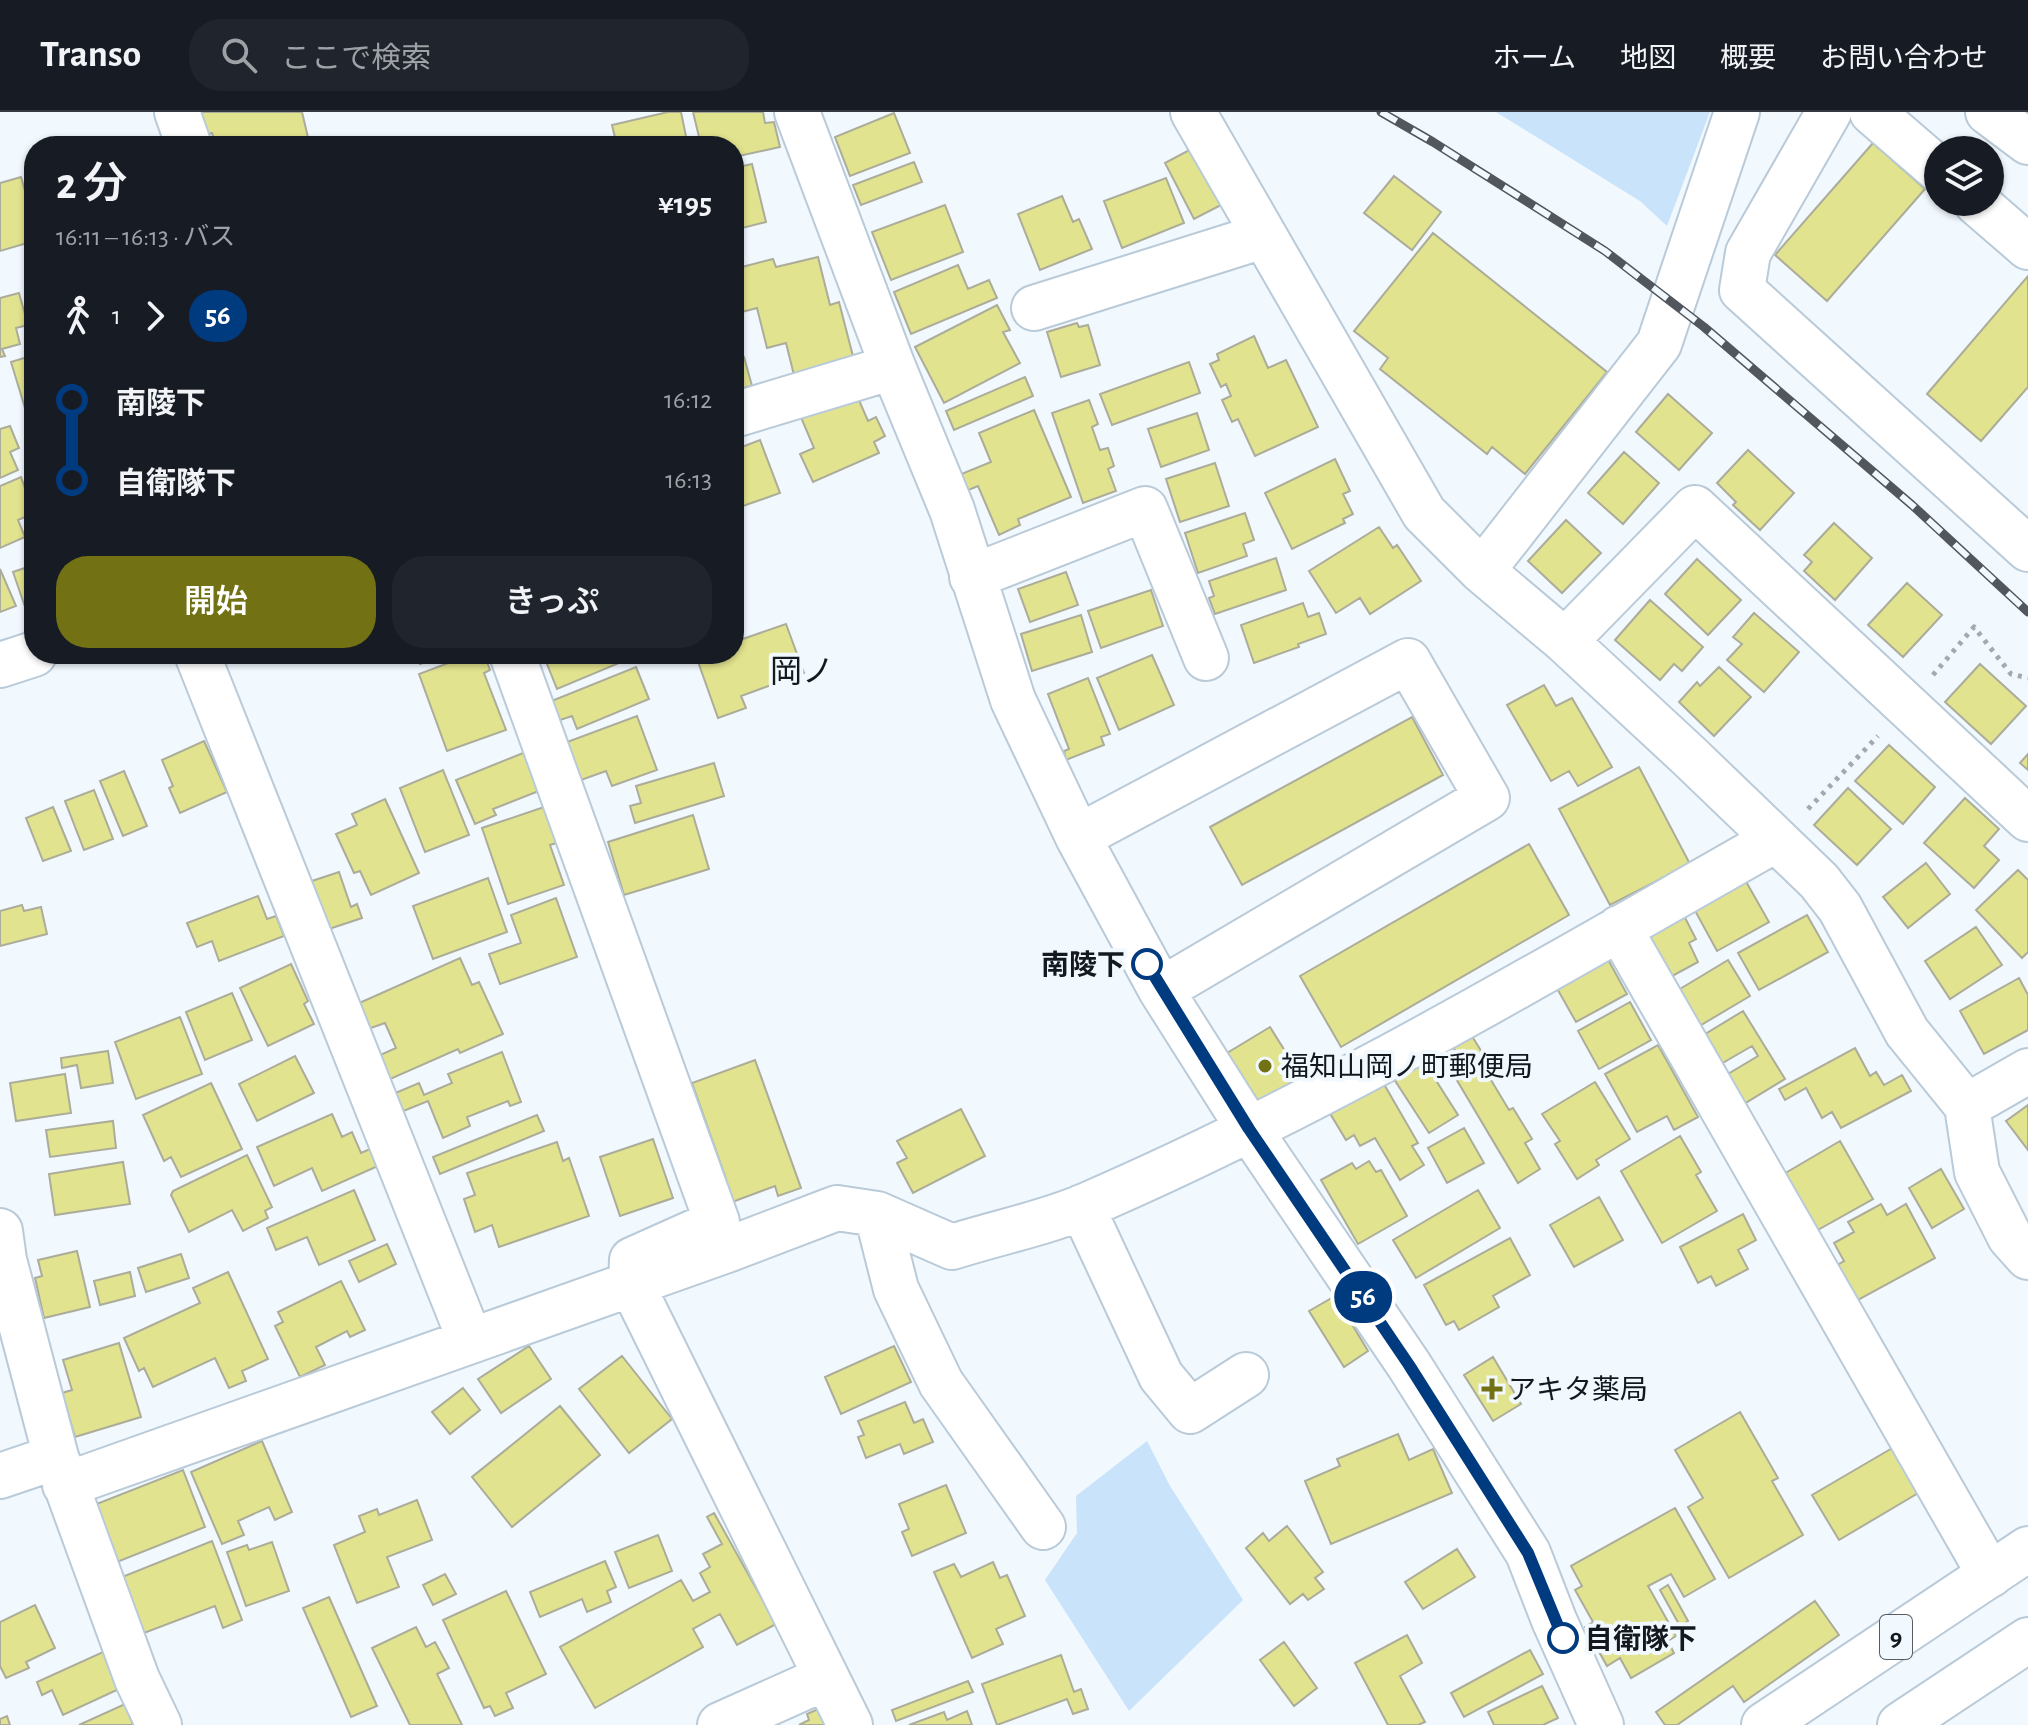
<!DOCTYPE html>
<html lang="ja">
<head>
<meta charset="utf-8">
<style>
  body { margin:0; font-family:"Alegreya Sans","Noto Sans JP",sans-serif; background:#20242c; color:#f1f3f6; height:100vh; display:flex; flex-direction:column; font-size:30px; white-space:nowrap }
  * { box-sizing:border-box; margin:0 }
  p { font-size:26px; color:#9ea1a6 }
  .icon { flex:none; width:44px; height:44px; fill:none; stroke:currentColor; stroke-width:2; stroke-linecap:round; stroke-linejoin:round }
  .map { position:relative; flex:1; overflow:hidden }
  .drawer { position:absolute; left:24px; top:24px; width:720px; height:528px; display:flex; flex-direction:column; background:#171b24; border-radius:32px; box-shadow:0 2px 6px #0004 }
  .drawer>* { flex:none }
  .badge { padding:0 16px; border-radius:26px; font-size:28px; line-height:52px }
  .tools { position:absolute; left:1924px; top:24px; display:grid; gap:16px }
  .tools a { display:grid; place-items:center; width:80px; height:80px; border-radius:50%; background:#171b24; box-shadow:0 2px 6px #0004; font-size:40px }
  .map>.badge { position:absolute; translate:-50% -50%; box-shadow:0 0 0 4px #fff }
  .legs { display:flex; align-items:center; gap:12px; height:88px; padding:0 32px; font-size:26px }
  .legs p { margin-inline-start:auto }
  .headline { display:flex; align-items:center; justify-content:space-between; height:136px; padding:0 32px }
  h1 { font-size:44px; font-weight:600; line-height:60px }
  .button { display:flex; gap:16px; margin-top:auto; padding:16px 32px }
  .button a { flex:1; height:92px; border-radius:32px; background:#727114; color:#fff; font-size:32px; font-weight:600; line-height:92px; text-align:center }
  .button a+a { background:#20242c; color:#f1f3f6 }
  ul { padding:0 32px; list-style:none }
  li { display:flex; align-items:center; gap:28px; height:80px; font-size:30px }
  li i { display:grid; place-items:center; width:12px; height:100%; margin:0 10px; background:currentColor }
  li i::after { content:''; width:20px; height:20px; margin:-10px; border:6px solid; border-radius:50%; background:#171b24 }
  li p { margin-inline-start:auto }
  li:first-child i { background:linear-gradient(#0000 50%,currentColor 0) }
  li:last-child i { background:linear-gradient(currentColor 50%,#0000 0) }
  header { display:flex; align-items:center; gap:48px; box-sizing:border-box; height:112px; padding:0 40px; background:#171b24; border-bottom:2px solid #363941 }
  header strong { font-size:38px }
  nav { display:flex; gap:44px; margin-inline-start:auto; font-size:28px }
  .search { width:560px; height:72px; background:#20242c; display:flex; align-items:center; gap:20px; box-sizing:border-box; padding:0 28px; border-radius:32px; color:#9ea1a6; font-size:30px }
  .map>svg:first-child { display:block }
  .green { fill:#c8e3fa }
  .building { fill:#e2e38e; stroke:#abac99; stroke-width:2 }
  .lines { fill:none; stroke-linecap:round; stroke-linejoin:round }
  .minor-casing { stroke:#b9cad8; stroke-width:48 }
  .highway-casing { stroke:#b9cad8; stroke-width:48 }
  .path { stroke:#a3a9af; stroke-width:5; stroke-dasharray:4 6; stroke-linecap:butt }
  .minor { stroke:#fff; stroke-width:44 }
  .highway { stroke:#fff; stroke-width:44 }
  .rail-casing { stroke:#51575d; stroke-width:9 }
  .rail { stroke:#f1f8fe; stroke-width:6; stroke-dasharray:18; stroke-linecap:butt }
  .line-1-casing { stroke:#fff; stroke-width:18 }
  .line-1 { stroke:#003b80; stroke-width:12 }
  .stop-1-dot { fill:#fff; stroke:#003b80; stroke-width:4 }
  .poi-dot { fill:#727114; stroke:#f1f8fe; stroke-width:3 }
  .labels { text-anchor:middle; stroke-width:8; stroke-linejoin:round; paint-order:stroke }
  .shield { fill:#f1f8fe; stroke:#565c61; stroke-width:2 }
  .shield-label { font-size:26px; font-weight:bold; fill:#13191e }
  .stop-label { font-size:28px; font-weight:bold; fill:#13191e; stroke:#f1f8fe; text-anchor:end }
  .poi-label { font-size:28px; fill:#13191e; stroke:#f1f8fe; text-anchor:start }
  .quarter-label { font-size:32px; fill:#13191e; stroke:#f1f8fe }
</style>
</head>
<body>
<header>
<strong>Transo</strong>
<div class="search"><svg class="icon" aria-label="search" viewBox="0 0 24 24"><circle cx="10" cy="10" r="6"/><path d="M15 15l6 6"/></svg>ここで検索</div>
<nav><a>ホーム</a><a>地図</a><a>概要</a><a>お問い合わせ</a></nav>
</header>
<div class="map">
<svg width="2028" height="1613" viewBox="0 0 2028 1613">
  <rect width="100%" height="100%" fill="#f1f8fe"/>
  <path class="green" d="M1496,0H1710L1667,114L1640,89Z
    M1147,1329L1170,1374L1243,1488L1129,1599L1045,1468L1077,1421L1076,1384Z"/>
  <path class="building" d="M194,0H302L310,34H216L212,21L200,24Z
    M668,0H681L688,34H617L612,13Z
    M693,0H763L765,11L774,10L780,35L734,45V34H709L707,27L700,29Z
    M894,1L910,41L850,64L835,25Z
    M120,26L123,34H95Z
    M1873,31L1925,77L1827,189L1775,143Z
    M1193,36L1223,92L1194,107L1165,51Z
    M914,50L922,70L861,93L853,73Z
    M752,52L766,110L734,118V56Z
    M1394,64L1441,100L1412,138L1364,101Z
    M21,65L34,109V129L0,139V71Z
    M1166,66L1184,111L1122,136L1104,89Z
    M1062,84L1073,110L1079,107L1092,137L1040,158L1018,102Z
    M945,93L963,140L891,168L872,120Z
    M1433,121L1607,260L1525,362L1492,335L1487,342L1380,257L1388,246L1354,219Z
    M818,145L830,193L839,190L855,252L795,267L786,231L767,236L757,196L738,201L734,183V157L773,147L776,155Z
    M958,153L968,177L989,168L997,186L911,222L894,180Z
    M2028,164V275L1981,329L1927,282Z
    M19,181L28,213L16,216L20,232L2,237L5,244L0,245V186Z
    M997,193L1010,218L1003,220L1020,251L944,291L915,235Z
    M1077,211L1079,215L1088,213L1100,253L1061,265L1047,220Z
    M1254,224L1268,256L1286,248L1318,315L1255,344L1238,307L1232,310L1222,288L1231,284L1226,272L1221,275L1210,252L1219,248L1217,242Z
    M34,243V293L25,296L11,250Z
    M744,245L752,274L746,275L749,286L734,290V248Z
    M1189,250L1200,281L1112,313L1100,282Z
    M1025,265L1033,284L954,318L946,299Z
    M855,279L868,309L876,305L885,324L874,330L879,341L813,370L800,342L814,336L800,303Z
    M1668,282L1712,321L1679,358L1636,320Z
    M1089,288L1098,312L1092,315L1100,338L1108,336L1114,354L1108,357L1116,379L1083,391L1052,301Z
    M1034,298L1071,385L1018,407L1020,413L999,423L978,374L966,379L959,363L991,350L979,321Z
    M1197,301L1209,338L1161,355L1148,317Z
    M10,314L19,336L10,340L18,358L0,366V317Z
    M760,328L780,381L743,394L734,369V338Z
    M1748,338L1794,381L1760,418L1733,393L1736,390L1717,371Z
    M1624,340L1659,371L1623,412L1588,381Z
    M1335,347L1350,379L1343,382L1353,402L1343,407L1345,411L1292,437L1265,381Z
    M1215,351L1229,394L1180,410L1166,367Z
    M21,365L34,401L18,408L25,425L0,436V374Z
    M1245,401L1254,428L1243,432L1247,444L1198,461L1185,421Z
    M1566,408L1601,441L1562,481L1528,449Z
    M1834,411L1872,446L1835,488L1804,459L1812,450L1804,443Z
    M1379,415L1393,436L1397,433L1421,469L1370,502L1360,486L1336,501L1309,459Z
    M1276,446L1286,478L1215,502L1209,486L1214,484L1209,469Z
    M1697,447L1741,488L1708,523L1665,482Z
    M34,453V521L13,460Z
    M0,457L16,494L0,500Z
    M1066,460L1078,493L1030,510L1018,477Z
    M1907,471L1942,503L1903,545L1868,513Z
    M1151,478L1163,514L1101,536L1088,499Z
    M1650,488L1703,535L1682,559L1674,552L1660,568L1615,528Z
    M1303,491L1308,505L1319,501L1326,522L1298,532L1299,535L1254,551L1241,513Z
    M1754,501L1799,540L1764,580L1727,548L1742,532L1733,525Z
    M1081,503L1092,540L1032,559L1021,522Z
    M786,512L804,561L741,584L746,596L718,606L696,544L734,542V530Z
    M417,542H449L420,552Z
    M472,542H484L490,558L484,561L506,618L447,639L419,562Z
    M543,542H630L631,546L557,577Z
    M1152,543L1174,593L1119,618L1097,566Z
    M1980,552L2026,594L1991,632L1945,590Z
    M636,555L649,587L577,617L572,604L557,609L549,590Z
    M1719,555L1751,585L1714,624L1679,590L1697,570L1700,574Z
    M1088,566L1110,622L1101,625L1104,633L1066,648L1064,639L1069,637L1048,582Z
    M1544,573L1556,594L1572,586L1612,655L1578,674L1569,659L1551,669L1507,593Z
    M637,604L657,658L612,674L606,659L581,668L567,630Z
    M1412,605L1443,663L1242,773L1210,715Z
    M204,629L227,680L180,701L169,676L173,674L162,648Z
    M1889,633L1935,675L1903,712L1855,669Z
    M528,639L544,677L493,697L496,703L475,712L456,668Z
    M2028,642V658L2020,651Z
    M714,651L724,684L635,711L630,694L641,691L636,674Z
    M1639,655L1690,752L1610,793L1559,697Z
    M443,658L469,723L425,740L400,676Z
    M124,659L147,714L123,724L100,669Z
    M1848,676L1891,717L1857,753L1814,713Z
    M94,678L113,727L84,738L65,689Z
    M1965,686L1999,717L1984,734L1999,748L1974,776L1924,731Z
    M385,687L419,761L371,783L360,759L354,761L336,722L357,713L352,702Z
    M547,694L560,730L550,733L564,773L508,792L482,716Z
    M53,695L71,739L43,749L26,706Z
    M693,703L709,757L624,783L608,730Z
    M1529,732L1569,803L1341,935L1300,864Z
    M1926,751L1950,782L1908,816L1883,785Z
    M2018,758L2028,768V840L2022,846L1976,798Z
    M339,760L351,795L357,792L362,806L326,818L309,770Z
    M488,766L507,820L433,847L413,794Z
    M1744,766L1769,810L1717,839L1693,795Z
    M258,784L267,807L276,804L284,824L219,849L212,829L197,835L187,811Z
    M556,786L577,845L500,872L489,842L521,831L511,803Z
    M22,793L24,799L41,795L47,822L0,834V799Z
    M1681,798L1696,827L1689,831L1698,850L1654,874L1629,827Z
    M1807,803L1828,840L1759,878L1738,841Z
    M1976,815L2002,853L1950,887L1925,849Z
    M1606,844L1627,882L1576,910L1555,873Z
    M460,846L472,873L479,870L503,922L460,941L458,937L388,968L378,944L396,936L385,911L368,917L357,892Z
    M1728,848L1750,884L1686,922L1665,886Z
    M291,852L308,889L304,892L314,912L268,934L240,876Z
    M2019,866L2028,883V918L1984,942L1960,899Z
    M232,881L252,928L205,948L186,900Z
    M1630,890L1651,928L1599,957L1578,919Z
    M1743,899L1785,967L1734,998L1723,965L1758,944L1752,934L1714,956L1697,927Z
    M180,905L202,962L136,987L115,930Z
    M1270,915L1302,966L1258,992L1227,941Z
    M1470,921L1485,945L1479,948L1509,998L1513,996L1532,1027L1525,1031L1540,1057L1518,1071L1452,960L1464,952L1451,932Z
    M1658,933L1698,1005L1674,1018L1667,1004L1637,1020L1605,962Z
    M1855,936L1870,964L1876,960L1884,973L1902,963L1911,979L1841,1016L1832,1000L1822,1006L1806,976L1785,988L1779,977Z
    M108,939L113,971L81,976L77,953L62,956L61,946Z
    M502,940L521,990L510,994L508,989L467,1005L470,1014L443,1026L428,989L401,1000L393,982L419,971L424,983L452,971L448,962Z
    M295,944L314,981L257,1009L239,972Z
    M1421,945L1458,1003L1429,1021L1392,964Z
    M755,948L801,1076L778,1084L775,1074L727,1092L719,1069L726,1067L692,971Z
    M65,962L71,1001L16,1009L10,971Z
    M1381,967L1418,1031L1412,1034L1424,1053L1400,1068L1375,1026L1360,1034L1354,1023L1346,1028L1328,998Z
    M1595,970L1630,1027L1596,1048L1599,1053L1577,1067L1555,1032L1560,1029L1542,1002Z
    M211,971L242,1037L181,1065L171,1045L164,1049L143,1003Z
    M2028,993V1038L2006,1009Z
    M961,997L985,1044L913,1081L897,1051L907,1046L897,1029Z
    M332,1002L342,1025L352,1020L361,1041L370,1037L378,1054L322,1079L312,1056L274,1074L257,1035Z
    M537,1003L544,1019L440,1062L433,1045Z
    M113,1009L116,1036L50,1045L46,1018Z
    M1464,1016L1484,1051L1447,1071L1428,1036Z
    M1680,1024L1701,1060L1696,1063L1717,1099L1662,1131L1621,1059Z
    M653,1027L673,1086L620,1104L600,1045Z
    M1840,1029L1873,1087L1816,1119L1782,1063Z
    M557,1030L563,1049L569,1046L589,1104L499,1135L492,1113L475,1120L464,1087L475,1083L467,1061Z
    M247,1043L272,1095L265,1099L268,1106L243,1119L232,1098L189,1120L171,1083L173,1079Z
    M1369,1049L1376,1060L1381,1058L1407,1104L1358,1132L1321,1068L1352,1051L1356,1057Z
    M123,1050L130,1092L55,1103L49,1062Z
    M1941,1057L1964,1097L1932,1116L1909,1076Z
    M354,1078L375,1128L319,1153L307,1125L276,1138L267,1116Z
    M1478,1078L1500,1116L1416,1166L1393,1128Z
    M1599,1085L1623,1128L1574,1155L1550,1113Z
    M1881,1092L1887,1103L1906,1092L1935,1146L1858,1188L1846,1167L1839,1172L1830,1157L1844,1149L1834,1131L1854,1120L1848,1110Z
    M1743,1102L1756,1128L1738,1138L1748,1157L1716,1174L1711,1164L1698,1171L1680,1135Z
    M1510,1126L1530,1163L1493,1184L1499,1195L1459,1218L1454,1209L1446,1213L1424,1173Z
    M387,1132L396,1152L359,1170L349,1149Z
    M77,1139L90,1195L44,1206L35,1166L42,1164L38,1148Z
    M181,1142L189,1166L146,1180L138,1156Z
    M130,1160L135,1184L100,1193L94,1169Z
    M228,1160L268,1247L242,1259L246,1269L229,1276L215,1246L153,1275L144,1256L139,1259L124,1226L200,1191L193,1176Z
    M341,1169L365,1218L350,1225L347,1219L316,1235L325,1253L300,1265L275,1214L283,1210L278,1200Z
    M1335,1184L1368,1239L1344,1255L1309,1199Z
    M119,1231L141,1305L75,1325L62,1281L72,1278L63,1248Z
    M529,1234L551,1267L501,1301L478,1267Z
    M894,1234L911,1270L841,1302L825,1265Z
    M622,1244L672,1307L629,1341L579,1277Z
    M1493,1245L1521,1292L1493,1309L1464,1263Z
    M463,1276L480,1298L450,1322L432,1300Z
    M905,1290L914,1311L923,1307L933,1330L904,1342L900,1332L866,1346L858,1325L864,1323L858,1309Z
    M560,1294L600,1343L512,1415L472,1365Z
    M1740,1300L1778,1366L1772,1369L1803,1423L1729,1466L1688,1395L1703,1386L1675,1338Z
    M1398,1322L1409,1348L1433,1337L1452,1381L1331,1432L1305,1369L1340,1354L1337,1347Z
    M262,1329L292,1400L275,1408L269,1395L238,1409L244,1423L222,1432L191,1360Z
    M1894,1335L1920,1380L1839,1428L1812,1383Z
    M183,1358L205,1415L117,1450L94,1393Z
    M946,1373L966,1421L912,1444L902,1420L909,1417L899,1392Z
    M417,1388L432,1428L387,1445L399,1475L357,1491L334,1433L365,1420L359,1404L377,1397L379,1403Z
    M1675,1396L1715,1467L1684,1485L1671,1462L1648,1474L1676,1524L1668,1529L1674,1541L1631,1566L1620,1546L1607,1554L1585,1515L1593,1510L1575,1478L1582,1474L1571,1454Z
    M714,1401L776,1512L737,1533L720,1502L693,1517L703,1535L595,1596L560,1535L681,1468L693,1489L710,1480L700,1461L710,1455L703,1442L722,1432L707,1405Z
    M1287,1414L1323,1460L1315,1466L1324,1477L1308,1488L1303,1482L1290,1492L1246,1436L1263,1421L1269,1429Z
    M658,1423L672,1459L629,1476L615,1440Z
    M212,1429L242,1508L223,1516L215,1494L144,1521L122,1465Z
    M272,1430L289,1479L246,1494L227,1440L247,1433L249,1438Z
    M1457,1437L1475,1465L1423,1497L1405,1470Z
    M605,1449L616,1475L607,1479L611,1490L587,1500L582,1487L540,1505L530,1480Z
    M993,1450L1000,1466L1007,1463L1025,1504L996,1517L1003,1532L972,1546L934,1460L954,1452L961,1465Z
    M445,1462L456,1482L433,1493L423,1473Z
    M1668,1473L1688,1509L1680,1514L1660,1478Z
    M506,1479L546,1562L506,1581L513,1596L495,1604L490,1594L484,1596L443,1508Z
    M329,1485L377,1594L351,1605L303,1496Z
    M1815,1489L1839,1523L1744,1590L1733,1574L1677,1613H1665L1656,1600Z
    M35,1493L55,1536L26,1550L29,1556L6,1566L0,1554V1510Z
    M416,1515L426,1535L435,1530L449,1556L437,1562L462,1613H410L372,1536Z
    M1407,1523L1422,1551L1400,1564L1425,1610L1418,1613H1388L1355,1551Z
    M1284,1530L1317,1576L1294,1594L1260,1548Z
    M1530,1538L1543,1562L1464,1605L1451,1581Z
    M103,1540L119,1577L63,1603L52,1578L42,1583L37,1570Z
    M1061,1543L1074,1580L1081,1577L1088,1597L1073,1602L1067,1587L997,1613L982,1572Z
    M968,1569L973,1580L896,1609L892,1598Z
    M1542,1574L1558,1606L1543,1613H1494L1488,1600Z
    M125,1592L133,1613H79Z
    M818,1597L825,1613H799L809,1608L807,1602Z
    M967,1599L972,1613H909L944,1600L947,1608Z
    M7,1604L10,1613H0V1607Z"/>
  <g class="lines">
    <g class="minor-casing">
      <path id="minor" d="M177,0L189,34
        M797,0L893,255L952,398L1013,588L1078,725L1161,878L1249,1017L1409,1253L1528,1441L1554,1508L1601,1613
        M1193,0L1424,401L1482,459L1565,529L1689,644L1819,769L1840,796L1907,920L1967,994L1977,1060L2010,1125L2028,1145
        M1829,0L1748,141L1742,178L2028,437
        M1872,0L1938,57
        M1988,0L2028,30
        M1976,90L2028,135
        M1034,196L1263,124
        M734,303L893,255
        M1482,459L1659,232L1737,0
        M972,465L1145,397L1206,546
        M1565,529L1695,396L2028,707
        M197,542L470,1228
        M512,542L717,1110L632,1148L631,1171L850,1613
        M0,553L34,542
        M1078,725L1408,549L1487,686L1161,878
        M1619,816L1990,1463
        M1967,994L2028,959
        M1082,1095L1161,1264L1190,1299L1246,1263
        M877,1102L896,1177L941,1271L1043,1415
        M0,1119L4,1148L56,1345L137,1567L159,1613
        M0,1364L56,1345
        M65,1373L727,1138L837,1096L877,1102L952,1135C995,1121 1043,1112 1085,1094C1324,991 1549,856 1775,728
        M720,1613L825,1566"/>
    </g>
    <g class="highway-casing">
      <path id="highway" d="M1764,1613L2028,1437
        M1900,1613L2028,1528"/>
    </g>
    <path class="path" d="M1933,563L1974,515L2011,562L2028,566
      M1808,697L1878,624"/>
    <use href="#minor" class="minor"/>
    <use href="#highway" class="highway"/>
    <g class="rail-casing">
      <path id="rail" d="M1381,0L1433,30L1605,139L1704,215L1912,393L2028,500"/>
    </g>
    <use href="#rail" class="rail"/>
  </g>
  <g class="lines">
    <g class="line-1-casing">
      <path id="line-1" d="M1147,852L1249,1017L1409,1253L1528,1441L1563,1526"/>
    </g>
    <use href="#line-1" class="line-1"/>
  </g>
  <g class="stop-1-dot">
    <circle cx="1147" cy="852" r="14"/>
    <circle cx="1563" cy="1526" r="14"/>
  </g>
  <g class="poi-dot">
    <circle cx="1265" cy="954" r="8"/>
    <path d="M1488 1265h8v8h8v8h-8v8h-8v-8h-8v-8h8z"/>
  </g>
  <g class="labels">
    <rect class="shield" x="1880" y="1503" width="32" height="44" rx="6"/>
    <g class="shield-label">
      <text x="1896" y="1534">9</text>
    </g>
    <g class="stop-label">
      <text x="1125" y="862">南陵下</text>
      <text x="1585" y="1536" text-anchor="start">自衛隊下</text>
    </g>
    <g class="poi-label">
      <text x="1281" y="964">福知山岡ノ町郵便局</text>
      <text x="1508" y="1287">アキタ薬局</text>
    </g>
    <g class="quarter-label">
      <text x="802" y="570">岡ノ</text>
    </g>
  </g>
</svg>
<div class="tools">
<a><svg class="icon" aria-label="layers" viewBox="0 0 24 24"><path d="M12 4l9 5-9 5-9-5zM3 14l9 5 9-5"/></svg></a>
</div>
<b class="badge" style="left:1363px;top:1185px;background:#003b80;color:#fff">56</b>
<section class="drawer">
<div class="headline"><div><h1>2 分</h1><p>16:11 – 16:13 · バス</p></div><b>¥195</b></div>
<div class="legs"><svg class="icon" aria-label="walk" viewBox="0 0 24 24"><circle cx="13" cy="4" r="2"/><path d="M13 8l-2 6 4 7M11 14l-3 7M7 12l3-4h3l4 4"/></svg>1<svg class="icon" aria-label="forward" viewBox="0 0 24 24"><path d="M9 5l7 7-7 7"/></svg><b class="badge" style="background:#003b80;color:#fff">56</b></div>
<ul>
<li><i style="color:#003b80"></i><b>南陵下</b><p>16:12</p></li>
<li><i style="color:#003b80"></i><b>自衛隊下</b><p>16:13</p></li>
</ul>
<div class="button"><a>開始</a><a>きっぷ</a></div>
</section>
</div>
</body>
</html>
